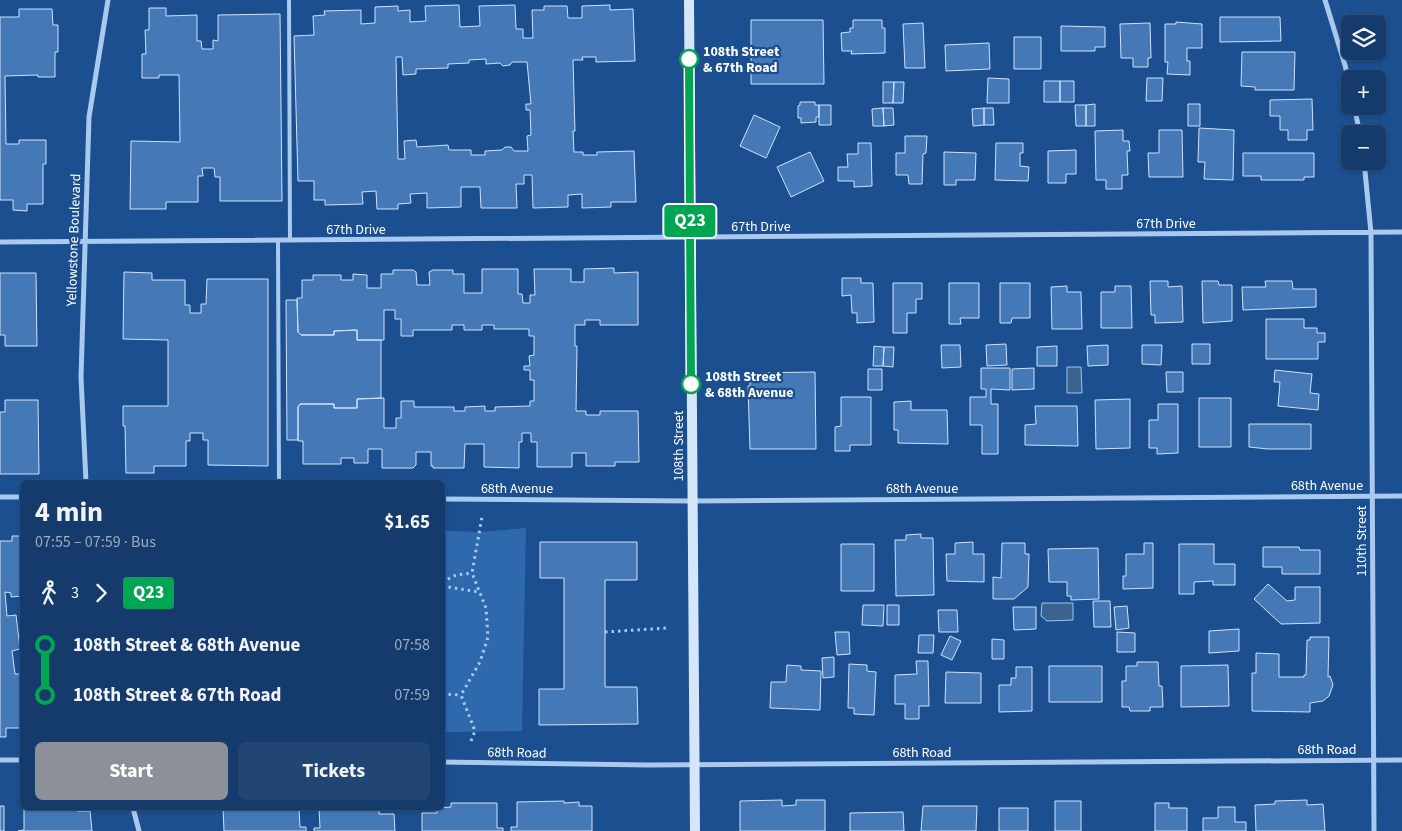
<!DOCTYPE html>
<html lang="en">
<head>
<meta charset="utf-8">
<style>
  body { margin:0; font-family:"Source Sans 3",sans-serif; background:#214673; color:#f1f3f6; height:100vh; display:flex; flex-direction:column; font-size:19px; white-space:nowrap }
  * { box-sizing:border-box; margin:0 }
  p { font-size:16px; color:#9dadc1 }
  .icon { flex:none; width:28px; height:28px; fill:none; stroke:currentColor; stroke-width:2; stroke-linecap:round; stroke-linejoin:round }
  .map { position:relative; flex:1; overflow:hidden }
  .panel { position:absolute; left:20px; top:480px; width:425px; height:330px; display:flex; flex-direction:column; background:#143b6b; border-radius:8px; box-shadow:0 1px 4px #0004,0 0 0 1px #33557e }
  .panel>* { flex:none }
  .badge { padding:0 10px; border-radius:4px; font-size:18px; line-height:32px }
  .buttons { position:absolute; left:1341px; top:15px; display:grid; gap:10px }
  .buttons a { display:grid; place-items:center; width:45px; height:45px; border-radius:8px; background:#143b6b; box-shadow:0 1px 4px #0004,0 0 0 1px #33557e; font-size:25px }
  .map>.badge { position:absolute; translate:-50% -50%; box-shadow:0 0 0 2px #fff }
  .legs { display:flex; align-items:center; gap:8px; height:55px; padding:0 15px; font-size:16px }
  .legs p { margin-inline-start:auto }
  .overview { display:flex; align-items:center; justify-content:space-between; height:85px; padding:0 15px }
  h1 { font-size:28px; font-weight:700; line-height:38px }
  .button { display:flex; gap:10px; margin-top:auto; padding:10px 15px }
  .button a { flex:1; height:58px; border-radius:8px; background:#8c9099; color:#fff; font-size:20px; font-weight:700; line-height:58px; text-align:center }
  .button a+a { background:#214673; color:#f1f3f6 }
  ul { padding:0 15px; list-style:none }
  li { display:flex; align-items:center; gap:18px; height:50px; font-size:19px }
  li i { display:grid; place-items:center; width:8px; height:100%; margin:0 6px; background:currentColor }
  li i::after { content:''; width:12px; height:12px; margin:-6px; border:4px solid; border-radius:50%; background:#143b6b }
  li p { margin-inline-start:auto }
  li:first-child i { background:linear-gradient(#0000 50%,currentColor 0) }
  li:last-child i { background:linear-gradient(currentColor 50%,#0000 0) }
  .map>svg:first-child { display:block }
  .green { fill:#2e69ad }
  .water { fill:#3c6290; stroke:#9cc4f0 }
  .building { fill:#4478b7; stroke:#cfe3fa; fill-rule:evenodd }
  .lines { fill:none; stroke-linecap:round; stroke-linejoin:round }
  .path { stroke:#a9c9ee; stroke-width:3; stroke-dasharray:2.5 4; stroke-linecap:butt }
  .service { stroke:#a9c9ee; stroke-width:4 }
  .minor { stroke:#a9c9ee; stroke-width:5 }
  .secondary { stroke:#d6e6fa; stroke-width:10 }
  .line-1-casing { stroke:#fff; stroke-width:11 }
  .line-1 { stroke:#00a651; stroke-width:8 }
  .stop-1-dot { fill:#fff; stroke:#00a651; stroke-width:2.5 }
  .labels { text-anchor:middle; stroke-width:4.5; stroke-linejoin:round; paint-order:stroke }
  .stop-label { font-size:14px; font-weight:bold; fill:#fff; stroke:#1b4f8f; text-anchor:start }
  .street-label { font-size:14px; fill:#fff; stroke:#1b4f8f }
</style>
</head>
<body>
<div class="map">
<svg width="1402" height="831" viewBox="0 0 1402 831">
  <rect width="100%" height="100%" fill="#1b4f8f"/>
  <path class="green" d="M526,528L522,731L443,732V531L480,532Z"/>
  <path class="water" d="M1067,367H1081L1082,393H1067Z
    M1042,603H1073V620L1047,621L1041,616Z"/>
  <path class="building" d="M459,5L460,27L480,26L479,6L515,5L516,29H523V38H533L532,10H544V6H567L568,18H582V6L610,5V10L633,9L635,61L596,62V57H582L583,60H573L575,131H573L574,152H583V155H597V152L634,151L636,202H611V207L582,208V194L568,195V207L533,208L532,175H524V184H516L517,208H481L480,187H461V207L427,208V193L410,194L411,203L398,204V209H377L376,191L362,192L363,204L325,205V200H314V181H298L294,36L314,35L313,16L325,15L324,11L361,10V24L375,23V7L398,6V11L410,10V22L426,21L425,6ZM396,57H402L403,75L416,74V69L448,68V64L469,63V60L486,59V64L500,63L503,66L510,65L512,62H527L531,104H526V110H530L531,135L527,136L528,151H514L511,147H505L502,150L485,151V155H471V150H449L448,145L417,147L416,140L404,141L405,159H398Z
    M149,8H166V16L197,15V41H201L202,49H213V40L218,41V15L280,14L282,201H220V177H215L214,168H202L203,176H198V202H166V209H130L131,141L180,142L179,75H159V78H142V54H146L145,30H149Z
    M19,9H52L53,25H58V52H55V77H38V75L5,76L6,144H19V140H46V164H43V204H27V211L13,210V200H0V17H19Z
    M1220,17H1280L1281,41L1220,42Z
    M751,20H823L824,84H751Z
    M853,20H882V28H885V53L851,54L852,51H842L841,33L850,32V28H853Z
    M1176,22L1202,24V48H1187V61H1190V75L1167,74L1168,62H1165V24H1176Z
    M923,23L925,68H905L903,24Z
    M1150,23L1151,58H1148V67H1133V58H1121L1120,24Z
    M1061,26L1105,27V47H1095V51H1061Z
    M1014,37H1041V69H1014Z
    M989,43L990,69L946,71L945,45Z
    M1242,52H1295L1294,90H1255V87L1241,86Z
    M988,78L1009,79V103H987Z
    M1147,78H1163L1162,101H1146Z
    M1044,81H1060V102H1044Z
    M1060,81H1074V102H1060Z
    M883,82H894L893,103H883Z
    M894,82H904L903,103H893Z
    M1312,99L1313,130H1307V140H1288V130H1280V116H1270V100Z
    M800,102H815V105H819V117H816V122L801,123V118H798V106L800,105Z
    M1095,104V126H1086V105Z
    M1188,104H1200V126H1188Z
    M819,105H831V125H819Z
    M1075,105H1086V126H1076Z
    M883,108H893L894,125L884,126Z
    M883,108L884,126H873L872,109Z
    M984,108V125L973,126L972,109Z
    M984,108H993L994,125H984Z
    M754,115L780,127L766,158L740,146Z
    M1199,128L1234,130L1233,180L1204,179L1205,162H1198Z
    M1123,130V141H1129L1130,151H1127L1128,175H1122V189H1106V180H1096L1095,131Z
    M1159,130H1182L1183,177H1149L1148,153H1159Z
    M905,136H927L926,153L923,154L922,184H909L908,175H896V153H905Z
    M858,143H871L872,186L854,187V181H838V167H848L847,154H858Z
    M996,143H1023V153H1020V166L1029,167L1028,181L995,180Z
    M1076,150V174H1066V183H1048V151Z
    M810,152L824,181L791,197L777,167Z
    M944,152L976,153L975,180H956V185H944Z
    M1243,153H1314V177H1304V180H1261V176H1243Z
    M614,268V273L638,272V325H600V320H585V325H575V346H577L576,411H586V415H600V411H638L639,462H615V466H586V453H572V467H537V442H531V433H522V442H519V468L484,467V444H465L464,468H433V466H431V452H416V465L413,468H382V449H368V463H354V458H341V464H303V441H298V407L300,404H334V408H357V399L384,398V428H396V418H401V401H414V407H454V411H465V407L485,406V411H495V407L530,406V401H534V380H530V370H524V366H530L529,356L534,355V336H529V329H494V325H482V330H464V325H452V330H413V336H401V319H395V310H384V340H357V330L334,331V335H301L298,332L297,298H302V280H313V275H341V280H353V274L367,275V288H381V274H393V270H413L416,272L417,285H430L429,272L433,270H453V274H464V293H482V269H518V294H522L523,303H530V295H535L534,269H571V282H584V269Z
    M124,272L152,273V280H185V305H190V313H201V304H206L207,279H268V466L208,465V440H203V433H190V441H186V466H154V473H126L125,426H123V406H168V340L123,339Z
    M0,273H36L37,346H5V335H0Z
    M842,278H861V283H873L874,322L857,323V313H852L851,295L842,296Z
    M1150,281H1168V287L1182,286L1183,322L1155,323V315H1151Z
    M1202,281H1218L1219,285H1232V321L1203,323Z
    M1265,281H1292L1293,289H1316V307L1243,310L1242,287H1266Z
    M893,283H922V299H916V313H907V333H893Z
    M949,283H979V318H960L961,324H949Z
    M1000,283H1030V318H1012L1011,323H1000Z
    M1067,286V292H1081L1082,329H1052L1051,287Z
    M1115,286H1131L1132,328H1101V292H1115Z
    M286,300H297L298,332L301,335H334V331L357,330V340H381V398L357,399V408H334V404H300L298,407V440H287Z
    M1266,319H1304V328H1317V333H1325V342H1318V359H1266Z
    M1006,344L1007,365L987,366L986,345Z
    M1192,344H1210V364H1192Z
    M941,345H960L961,367L942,368Z
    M1108,345V365L1088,366L1087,346Z
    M1142,345H1162L1161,365L1142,364Z
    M874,346L884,347L883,366H873Z
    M1057,346V366H1037V347Z
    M884,347H894L893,367L883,366Z
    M981,368H1010V390L991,389V404H998V454H982V425H970V397H986V389H981Z
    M1034,368V389L1012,390V369Z
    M868,369H882V390H868Z
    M1275,370L1312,374L1310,393L1319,394L1318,410L1278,406L1280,382H1274Z
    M815,372L816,449H750L748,386H750V373Z
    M1166,372H1183V392H1167Z
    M841,397H871V445H850V451H835V427L841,426Z
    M1199,398H1231V447H1199Z
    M1130,399V448L1096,449L1095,400Z
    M5,400H38L39,474H0V412H5Z
    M911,401V410H947L948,444L898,443V430H894V402Z
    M1158,404H1178V453L1157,454V448H1149V420H1158Z
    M1035,406H1077L1078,446L1025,445V425L1036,424Z
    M1249,424H1311V449H1268L1249,447Z
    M921,534V538H933L934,595L896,596L895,540H906V535Z
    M12,536H22V596L11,597V593L5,592L7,616L16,615L20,649L12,651L15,674H22L21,668H22V728H6V737H0V541H12Z
    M540,542H637V580H605V687H637L638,724L539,725V689H564V578H540Z
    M973,542V554H984V582L947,581L946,554H955V543Z
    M1002,543H1025V554H1029L1028,587L1014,599H993V577L1001,578Z
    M1144,543H1153V588L1123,589V576H1126V554H1144Z
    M841,544H874V591H841Z
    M1179,544H1214V564H1235V585H1213V581L1194,582V594H1179Z
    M1263,547H1299L1300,550H1320V574H1282V567H1263Z
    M1098,548L1099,599L1071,600V596H1067V582H1049L1048,549Z
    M1268,584L1287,601L1295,600V587H1320V623L1281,624L1254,599Z
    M1093,601H1110L1111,627H1094Z
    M863,605H884L883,626L862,625Z
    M887,605H899V625H887Z
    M1127,606L1129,628L1116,630L1114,607Z
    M1013,607H1036V629L1014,630Z
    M938,610H957L958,632H939Z
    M1239,629V651L1209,653V631Z
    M835,632H849L850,654L837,655Z
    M1117,632L1135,633V652H1117Z
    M919,635H934L933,653H918Z
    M950,636L961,641L952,660L941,655Z
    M1310,637H1329L1328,677L1330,676L1333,685L1329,696L1323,701L1310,703V712L1252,711V673H1256V653L1279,654V677H1304V675H1306L1307,640H1310Z
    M992,639L1004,640V659H992Z
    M834,657V677L823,678L822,658Z
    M916,661H928L929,706H919V719H905V704H895V675L917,674Z
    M1137,662H1158L1159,686H1162L1163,707H1150V711H1130L1129,707H1122V681H1126V666H1137Z
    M849,664L867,665V671L876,672L874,715L854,714V708H848Z
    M787,665L801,666V670L821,671L820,710L770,708L771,682H786Z
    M1228,665L1229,706L1181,707V666Z
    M1049,666H1102V702H1049Z
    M1016,667H1032V711L999,712V685H1011V678H1016Z
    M946,672L981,673V703H945Z
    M782,800V806L796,805V800H825V831H740V801Z
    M1307,800V805L1323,804L1325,831H1256L1255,805L1275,804V801Z
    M564,801V803L579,802V806H592V831H511V827H517V802Z
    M1055,801H1081V831H1055Z
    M451,803H497V828H503V831H422V813H437V808L451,807Z
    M1155,803H1169V808H1187V831H1155Z
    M0,806H4V831H0Z
    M923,806H977L976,831H921Z
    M1218,807H1235V822H1246V831H1203V818H1218Z
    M24,808H77V811H90L92,831H18L24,830Z
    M223,808H299L300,827H306V831H224Z
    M319,808H379V814H394L395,831H314V828H320Z
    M999,808H1028V831H999Z
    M903,812L904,831H850V813Z"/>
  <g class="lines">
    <path class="path" d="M442,582L456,575L472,573
      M442,586L479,592
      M605,632L667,628
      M442,694L461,695
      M471,741L475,731L461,695L480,662L488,637L486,608L472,573L482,517"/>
    <path class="service" d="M289,0L290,240
      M278,240L279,482"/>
    <path class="minor" d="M1325,0L1345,65L1350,87
      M1354,106L1360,134
      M1364,161L1371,233L1374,831
      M0,242L1402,232
      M86,482L81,377L89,117L108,0
      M0,497H22
      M442,499L692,501L1402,496
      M0,760H22
      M442,762L648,765L1402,760
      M133,808L139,831"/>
    <path class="secondary" d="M689,0L695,831"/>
  </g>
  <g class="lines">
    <g class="line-1-casing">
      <path id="line-1" d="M689,59L691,384"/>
    </g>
    <use href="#line-1" class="line-1"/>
  </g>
  <g class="stop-1-dot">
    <circle cx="689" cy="59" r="9"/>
    <circle cx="691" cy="384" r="9"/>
  </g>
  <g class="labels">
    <g class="stop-label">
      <text x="703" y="56">108th Street<tspan x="703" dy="16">&amp; 67th Road</tspan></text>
      <text x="705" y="381">108th Street<tspan x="705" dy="16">&amp; 68th Avenue</tspan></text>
    </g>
    <g class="street-label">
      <text x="1166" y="228">67th Drive</text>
      <text x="761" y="231">67th Drive</text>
      <text x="356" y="234">67th Drive</text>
      <text transform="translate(73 240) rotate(-88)" y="5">Yellowstone Boulevard</text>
      <text transform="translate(678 446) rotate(-90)" y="5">108th Street</text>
      <text x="1327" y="490">68th Avenue</text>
      <text x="517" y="493">68th Avenue</text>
      <text x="922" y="493">68th Avenue</text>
      <text transform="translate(1361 541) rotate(-90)" y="5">110th Street</text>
      <text x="1327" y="754">68th Road</text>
      <text transform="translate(517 752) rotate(1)" y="5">68th Road</text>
      <text x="922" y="757">68th Road</text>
    </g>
  </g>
</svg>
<div class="buttons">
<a><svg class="icon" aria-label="layers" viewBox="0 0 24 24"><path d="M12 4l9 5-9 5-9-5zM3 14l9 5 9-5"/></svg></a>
<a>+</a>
<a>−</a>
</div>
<b class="badge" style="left:690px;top:221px;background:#00a651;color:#fff">Q23</b>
<section class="panel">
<div class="overview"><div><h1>4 min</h1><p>07:55 – 07:59 · Bus</p></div><b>$1.65</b></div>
<div class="legs"><svg class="icon" aria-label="walk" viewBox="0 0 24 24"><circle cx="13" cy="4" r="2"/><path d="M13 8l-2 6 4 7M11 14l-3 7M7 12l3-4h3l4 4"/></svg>3<svg class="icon" aria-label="forward" viewBox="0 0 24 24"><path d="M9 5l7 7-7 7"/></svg><b class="badge" style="background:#00a651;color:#fff">Q23</b></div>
<ul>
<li><i style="color:#00a651"></i><b>108th Street &amp; 68th Avenue</b><p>07:58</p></li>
<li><i style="color:#00a651"></i><b>108th Street &amp; 67th Road</b><p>07:59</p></li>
</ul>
<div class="button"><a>Start</a><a>Tickets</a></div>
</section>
</div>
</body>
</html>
